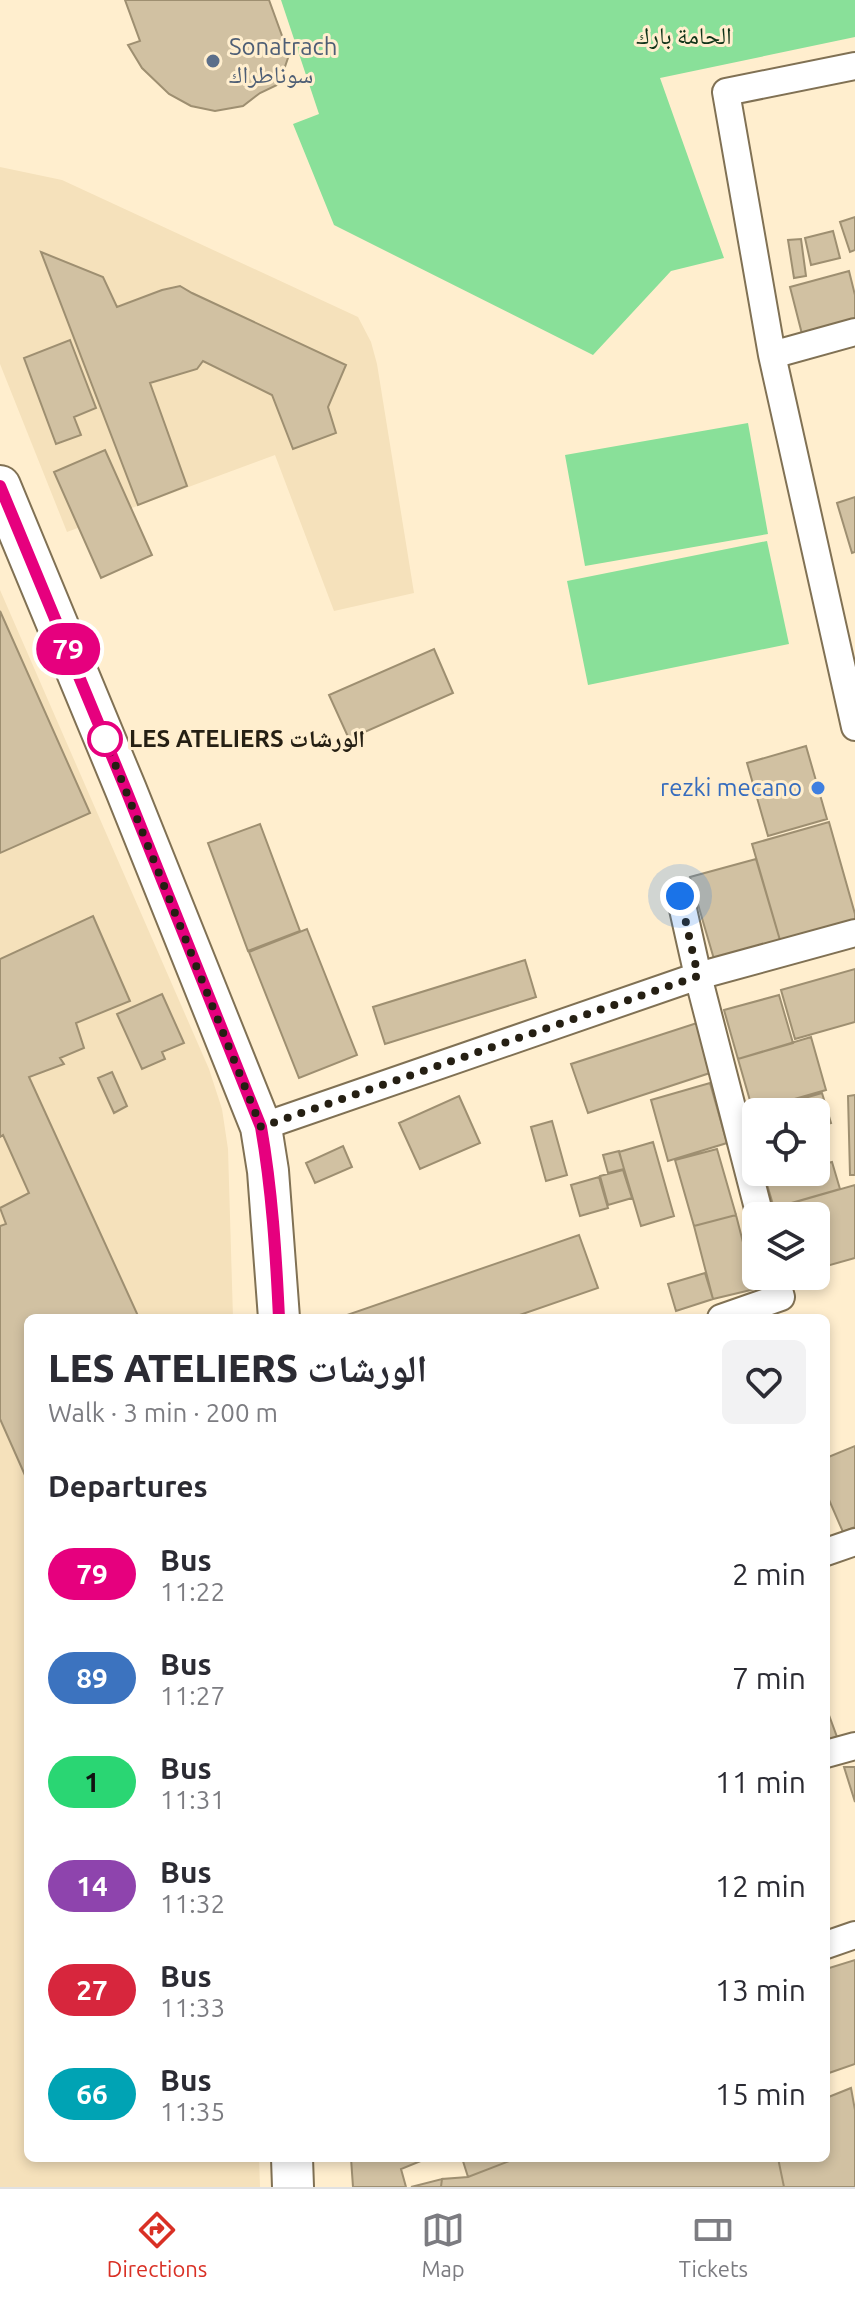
<!DOCTYPE html>
<html lang="en">
<head>
<meta charset="utf-8">
<style>
  body { margin:0; font-family:Ubuntu,"Noto Naskh Arabic",sans-serif; background:#f2f2f3; color:#2b2b33; height:100vh; display:flex; flex-direction:column; font-size:30px; white-space:nowrap }
  * { box-sizing:border-box; margin:0 }
  p { font-size:26px; color:#7c7c81 }
  .icon { flex:none; width:44px; height:44px; fill:none; stroke:currentColor; stroke-width:2; stroke-linecap:round; stroke-linejoin:round }
  .map { position:relative; flex:1; overflow:hidden }
  .sheet { position:absolute; left:24px; top:1314px; width:806px; height:848px; display:flex; flex-direction:column; background:#fff; border-radius:12px; box-shadow:0 4px 12px #0003 }
  .sheet>* { flex:none }
  .badge { padding:0 16px; border-radius:26px; font-size:28px; line-height:52px }
  .fabs { position:absolute; left:742px; top:1098px; display:grid; gap:16px }
  .fabs a { display:grid; place-items:center; width:88px; height:88px; border-radius:12px; background:#fff; box-shadow:0 4px 12px #0003; font-size:40px }
  .you { position:absolute; width:40px; height:40px; margin:-20px; border:6px solid #fff; border-radius:50%; background:#1a73e8; box-shadow:0 0 0 12px #1a73e833 }
  .map>.badge { position:absolute; translate:-50% -50%; box-shadow:0 0 0 4px #fff }
  h2 { padding:0 24px; font-size:30px; line-height:72px }
  .round { display:grid; place-items:center; flex:none; width:84px; height:84px; border-radius:12px; background:#f2f2f3 }
  .overview { display:flex; align-items:center; justify-content:space-between; height:136px; padding:0 24px }
  h1 { font-size:38px; font-weight:800; line-height:60px }
  ul { padding:0; list-style:none }
  li { display:flex; align-items:center; gap:24px; height:104px; padding:0 24px }
  li div { flex:1 }
  li b { display:block; font-size:30px }
  li em { font-style:normal }
  li .badge { min-width:88px; font-weight:700; text-align:center }
  .dock { display:flex; justify-content:space-around; align-items:center; height:112px; border-top:2px solid #e1e1e2; background:#fff; font-size:22px; color:#7c7c81 }
  .dock a { display:grid; justify-items:center; gap:4px }
  .dock .current { color:#d93025 }
  .map>svg:first-child { display:block }
  .built { fill:#f5e1bb }
  .green { fill:#89e099 }
  .building { fill:#d1c1a2; stroke:#9e8f71; stroke-width:2 }
  .lines { fill:none; stroke-linecap:round; stroke-linejoin:round }
  .street-casing { stroke:#807154; stroke-width:30 }
  .primary-casing { stroke:#807154; stroke-width:44 }
  .street { stroke:#fff; stroke-width:26 }
  .primary { stroke:#fff; stroke-width:40 }
  .line-casing { stroke:#fff; stroke-width:18 }
  .line { stroke:#e6007e; stroke-width:12 }
  .walk { stroke:#251f13; stroke-width:8; stroke-dasharray:0 14.4 }
  .service-dot { fill:#5c6f8a; stroke:#ffeece; stroke-width:3 }
  .stop-dot { fill:#fff; stroke:#e6007e; stroke-width:4 }
  .shop-dot { fill:#3f7fe0; stroke:#ffeece; stroke-width:3 }
  .labels { text-anchor:middle; stroke-width:6; stroke-linejoin:round; paint-order:stroke }
  .park-label { font-size:24px; fill:#0f3318; stroke:#ffeece }
  .service-label { font-size:24px; fill:#4e5e75; stroke:#ffeece; text-anchor:start }
  .stop-label { font-size:24px; font-weight:bold; fill:#251f13; stroke:#ffeece; text-anchor:start }
  .shop-label { font-size:24px; fill:#366cbe; stroke:#ffeece; text-anchor:end }
</style>
</head>
<body>
<div class="map">
<svg width="855" height="2187" viewBox="0 0 855 2187">
  <rect width="100%" height="100%" fill="#ffeece"/>
  <path class="built" d="M0,167L62,180L358,317L371,342L377,364L414,593L334,611L275,455L67,532L0,364Z
    M0,590L209,1069L222,1109L228,1149L233,1318H28V2158H259L260,2187H0Z"/>
  <path class="green" d="M281,0H855V37L660,78L724,258L671,271L593,355L334,225L293,124L319,114Z
    M748,423L768,534L585,566L565,455Z
    M767,541L789,644L588,685L567,581Z"/>
  <path class="building" d="M125,0H269L289,55L279,84L260,93L243,106L215,111L191,106L169,94L142,68L128,45L140,41Z
    M855,217V250L850,252L840,222Z
    M833,231L840,258L811,265L805,238Z
    M801,239L806,276L794,278L788,240Z
    M41,252L103,277L117,307L162,290L180,286L192,293L346,365L328,407L336,433L293,449L272,395L203,361L197,369L150,383L187,486L138,505Z
    M849,271L855,295V321L802,334L790,287Z
    M70,340L96,408L74,417L81,435L56,444L24,358Z
    M105,450L152,555L101,578L54,472Z
    M855,497V552L852,553L837,503Z
    M0,611L90,813L0,853Z
    M434,649L453,693L349,739L329,695Z
    M806,746L827,819L768,836L747,763Z
    M829,822L855,914V926L782,947L752,844Z
    M260,824L300,931L248,951L208,843Z
    M756,859L782,947L716,966L690,877Z
    M93,916L130,1001L76,1023L84,1048L60,1058L64,1064L29,1077L139,1318H28V1482L0,1419V1226L6,1224L0,1208L29,1193L3,1135L0,1137V959Z
    M307,929L357,1055L299,1078L249,952Z
    M525,960L536,997L385,1044L373,1007Z
    M855,969V1022L795,1039L781,990Z
    M162,994L184,1043L162,1052L165,1059L142,1069L117,1014Z
    M779,995L793,1043L738,1059L724,1010Z
    M700,1022L716,1071L588,1113L571,1064Z
    M811,1037L826,1090L753,1111L738,1059Z
    M112,1072L127,1106L114,1113L98,1078Z
    M710,1083L727,1143L668,1161L651,1100Z
    M822,1093L831,1123L816,1127V1112H756Z
    M855,1095V1175H850L848,1096Z
    M459,1096L480,1143L420,1169L399,1123Z
    M552,1121L567,1175L546,1181L531,1127Z
    M816,1129L826,1163L816,1165Z
    M653,1142L674,1216L641,1226L619,1152Z
    M343,1146L352,1167L315,1183L306,1163Z
    M717,1149L736,1215L694,1226L675,1160Z
    M619,1151L624,1169L608,1173L603,1155Z
    M832,1162L840,1189L774,1208L766,1181L796,1172H816V1166Z
    M623,1170L632,1198L608,1205L600,1176Z
    M761,1172H793L763,1180Z
    M599,1177L608,1208L580,1216L571,1185Z
    M855,1185V1258L816,1269V1216H773L771,1209Z
    M736,1215L755,1289L713,1299L694,1226Z
    M579,1235L598,1288L511,1318H345L344,1316Z
    M705,1273L713,1299L676,1311L668,1284Z
    M855,1446V1527L843,1532L826,1493V1458Z
    M826,1707L837,1737L826,1741Z
    M844,1767H855V1802Z
    M855,1960V2064L826,2074V1969Z
    M851,2088L855,2110V2187H784L778,2158H826V2098Z
    M351,2158H428L401,2169L406,2187H353Z
    M462,2158H517L468,2177Z
    M517,2158H778L784,2187H441L442,2179L468,2177Z
    M442,2179L441,2187H411Z"/>
  <g class="lines">
    <g class="street-casing">
      <path id="street" d="M855,66L726,92L772,355L855,727
        M772,355L855,332
        M680,896L698,976L760,1216
        M261,1127L698,976L855,933
        M721,1318L781,1297L775,1276
        M826,1552L855,1542
        M826,1754L855,1746
        M826,1945L855,1935"/>
    </g>
    <g class="primary-casing">
      <path id="primary" d="M0,486L126,790L261,1127L268,1171L279,1318
        M292,2158L293,2187"/>
    </g>
    <use href="#street" class="street"/>
    <use href="#primary" class="primary"/>
  </g>
  <g class="lines">
    <g class="line-casing">
      <path id="line" d="M0,486L126,790L261,1127C272,1190 276,1254 279,1318"/>
    </g>
    <use href="#line" class="line"/>
    <path class="walk" d="M105,739L261,1127L698,976L680,896"/>
  </g>
  <circle class="service-dot" cx="213" cy="61" r="8"/>
  <circle class="stop-dot" cx="105" cy="739" r="16"/>
  <circle class="shop-dot" cx="818" cy="788" r="8"/>
  <g class="labels">
    <g class="park-label">
      <text x="684" y="44">الحامة بارك</text>
    </g>
    <g class="service-label">
      <text x="229" y="55">Sonatrach<tspan x="229" dy="28">سوناطراك</tspan></text>
    </g>
    <g class="stop-label">
      <text x="129" y="747">LES ATELIERS الورشات</text>
    </g>
    <g class="shop-label">
      <text x="802" y="796">rezki mecano</text>
    </g>
  </g>
</svg>
<div class="fabs">
<a><svg class="icon" aria-label="locate" viewBox="0 0 24 24"><circle cx="12" cy="12" r="6"/><path d="M12 2v4M12 18v4M2 12h4M18 12h4"/></svg></a>
<a><svg class="icon" aria-label="layers" viewBox="0 0 24 24"><path d="M12 4l9 5-9 5-9-5zM3 14l9 5 9-5"/></svg></a>
</div>
<div class="you" style="left:680px;top:896px"></div>
<b class="badge" style="left:68px;top:649px;background:#e6007e;color:#fff">79</b>
<section class="sheet">
<div class="overview"><div><h1>LES ATELIERS الورشات</h1><p>Walk · 3 min · 200 m</p></div><a class="round"><svg class="icon" aria-label="heart" viewBox="0 0 24 24"><path d="M12 20l-8-8c-3-5 5-10 8-4 3-6 11-1 8 4z"/></svg></a></div>
<h2>Departures</h2>
<ul>
<li><span class="badge" style="background:#e6007e;color:#fff">79</span><div><b>Bus</b><p>11:22</p></div><em>2 min</em></li>
<li><span class="badge" style="background:#3c73bf;color:#fff">89</span><div><b>Bus</b><p>11:27</p></div><em>7 min</em></li>
<li><span class="badge" style="background:#2ad673;color:#111">1</span><div><b>Bus</b><p>11:31</p></div><em>11 min</em></li>
<li><span class="badge" style="background:#8e44ad;color:#fff">14</span><div><b>Bus</b><p>11:32</p></div><em>12 min</em></li>
<li><span class="badge" style="background:#d7263d;color:#fff">27</span><div><b>Bus</b><p>11:33</p></div><em>13 min</em></li>
<li><span class="badge" style="background:#00a3b4;color:#fff">66</span><div><b>Bus</b><p>11:35</p></div><em>15 min</em></li>
</ul>
</section>
</div>
<nav class="dock">
<a class="current"><svg class="icon" aria-label="directions" viewBox="0 0 24 24"><path d="M12 3l9 9-9 9-9-9zM9 14v-3h6M13 9l2 2-2 2"/></svg>Directions</a>
<a><svg class="icon" aria-label="map" viewBox="0 0 24 24"><path d="M3 6l6-2 6 2 6-2v14l-6 2-6-2-6 2zM9 4v14M15 6v14"/></svg>Map</a>
<a><svg class="icon" aria-label="tickets" viewBox="0 0 24 24"><path d="M3 7h18v10H3zM15 7v10"/></svg>Tickets</a>
</nav>
</body>
</html>
